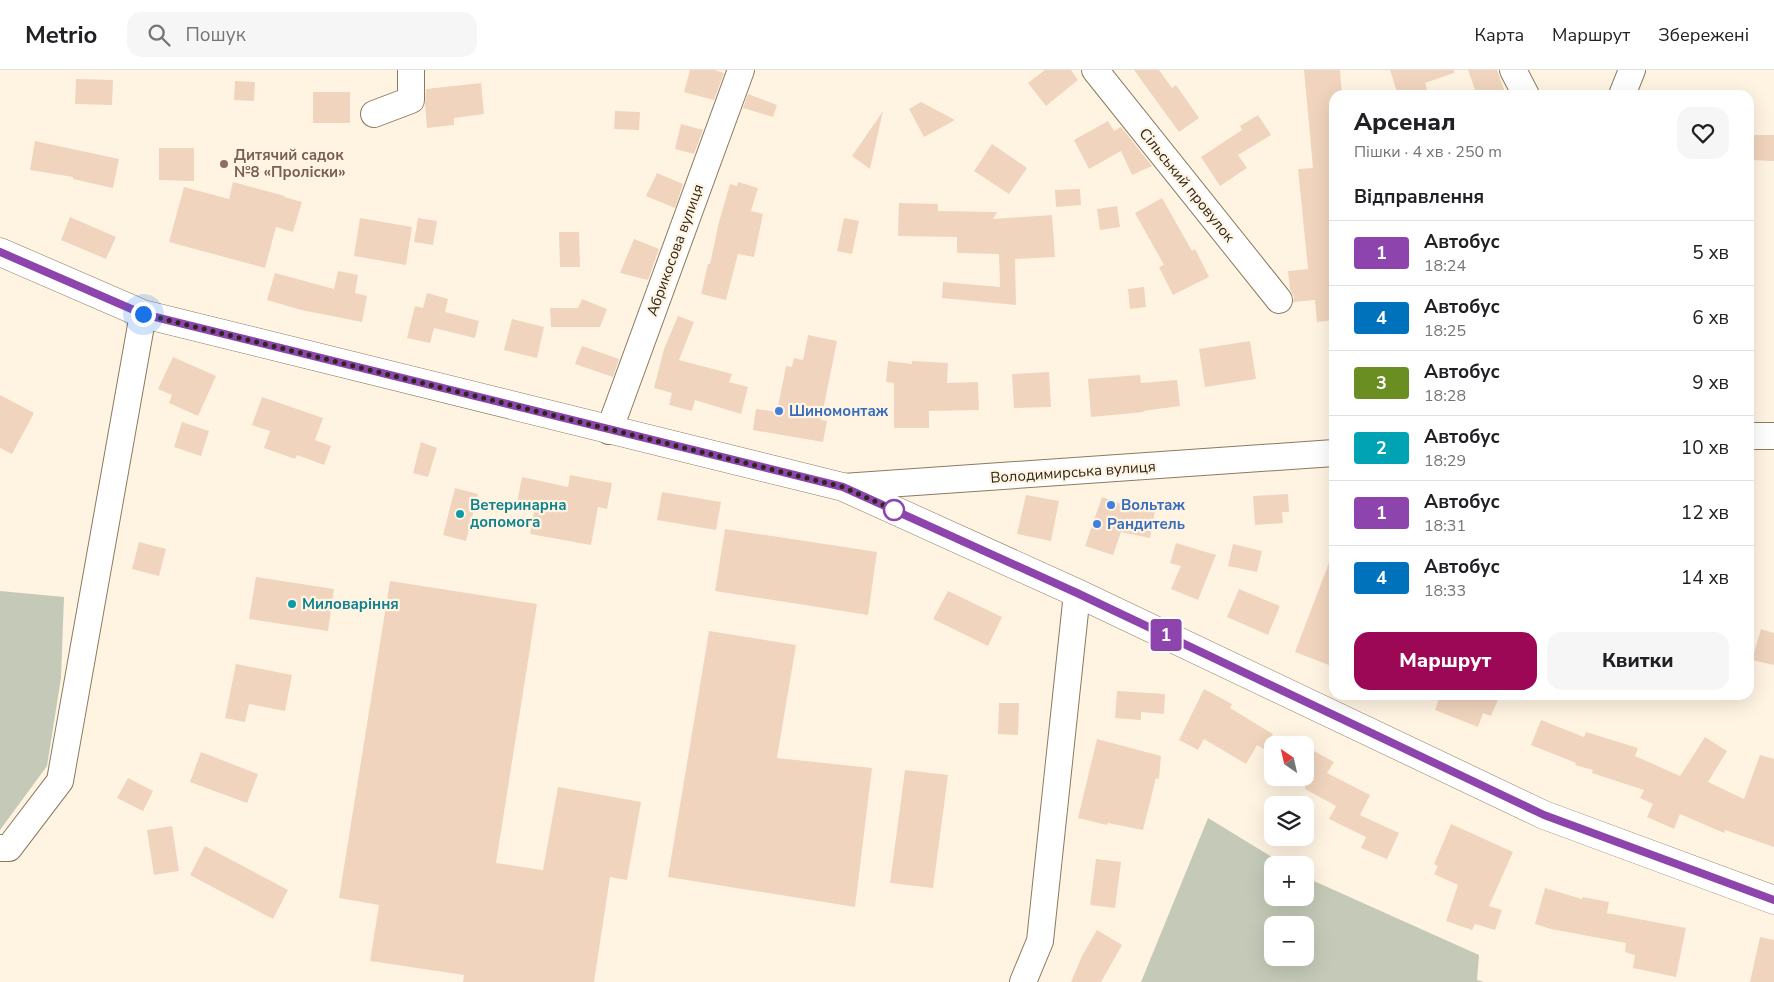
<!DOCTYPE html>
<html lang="uk">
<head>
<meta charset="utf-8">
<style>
  body { margin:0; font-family:"Nunito Sans",sans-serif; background:#f6f6f6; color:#202124; height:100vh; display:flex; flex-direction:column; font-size:19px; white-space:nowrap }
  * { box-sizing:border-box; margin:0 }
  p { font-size:16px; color:#757577 }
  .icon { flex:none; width:28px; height:28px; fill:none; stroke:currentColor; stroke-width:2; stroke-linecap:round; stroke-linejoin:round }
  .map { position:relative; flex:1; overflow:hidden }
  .sheet { position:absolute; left:1329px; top:20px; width:425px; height:610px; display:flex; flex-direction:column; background:#fff; border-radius:15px; box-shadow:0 5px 20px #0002 }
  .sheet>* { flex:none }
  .badge { padding:0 10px; border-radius:4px; font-size:18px; line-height:32px }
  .needle { width:32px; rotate:326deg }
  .controls { position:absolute; left:1264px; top:666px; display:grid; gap:10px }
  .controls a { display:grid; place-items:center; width:50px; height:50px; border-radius:10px; background:#fff; box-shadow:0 5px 20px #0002; font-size:25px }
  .you { position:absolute; width:25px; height:25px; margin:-12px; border:4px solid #fff; border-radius:50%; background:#1a73e8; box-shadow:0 0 0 8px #1a73e833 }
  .map>.badge { position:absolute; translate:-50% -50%; box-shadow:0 0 0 2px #fff }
  h2 { padding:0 25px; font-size:19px; line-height:45px }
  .round { display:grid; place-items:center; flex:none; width:52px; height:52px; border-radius:15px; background:#f6f6f6 }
  .headline { display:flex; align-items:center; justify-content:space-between; height:85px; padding:0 25px }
  h1 { font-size:24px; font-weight:800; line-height:38px }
  .primary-button { display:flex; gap:10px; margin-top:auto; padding:10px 25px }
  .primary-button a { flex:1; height:58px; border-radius:15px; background:#9c0855; color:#fff; font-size:20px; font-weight:800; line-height:58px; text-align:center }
  .primary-button a+a { background:#f6f6f6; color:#202124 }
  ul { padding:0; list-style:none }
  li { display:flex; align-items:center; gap:15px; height:65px; padding:0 25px; border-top:1px solid #e0e0e0 }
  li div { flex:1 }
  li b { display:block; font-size:19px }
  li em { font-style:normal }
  li .badge { min-width:55px; font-weight:700; text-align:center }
  header { display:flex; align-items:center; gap:30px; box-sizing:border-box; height:70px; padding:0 25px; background:#fff; border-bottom:1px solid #e0e0e0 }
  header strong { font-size:24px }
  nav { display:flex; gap:28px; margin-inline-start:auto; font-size:18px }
  .search { width:350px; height:45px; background:#f6f6f6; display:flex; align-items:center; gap:12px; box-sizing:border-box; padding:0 18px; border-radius:15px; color:#757577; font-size:19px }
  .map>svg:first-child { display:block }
  .green { fill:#c4cab7; fill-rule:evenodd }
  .building { fill:#f0d4bd }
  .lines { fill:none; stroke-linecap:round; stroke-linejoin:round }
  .minor-casing { stroke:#8b7a60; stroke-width:28 }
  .major-casing { stroke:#8b7a60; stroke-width:29 }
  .minor { stroke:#fff; stroke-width:26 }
  .major { stroke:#fff; stroke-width:28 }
  .line-casing { stroke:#fff; stroke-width:11 }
  .line { stroke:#8e44ad; stroke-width:8 }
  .walk { stroke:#2e271c; stroke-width:5; stroke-dasharray:0 9 }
  .education-dot { fill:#8d6e63; stroke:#fff4e2; stroke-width:2 }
  .shop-dot { fill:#3f7fe0; stroke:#fff4e2; stroke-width:2 }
  .stop-dot { fill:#fff; stroke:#8e44ad; stroke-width:2.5 }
  .culture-dot { fill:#0f9aa8; stroke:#fff4e2; stroke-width:2 }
  .labels { text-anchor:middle; stroke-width:4.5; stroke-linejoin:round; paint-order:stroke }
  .education-label { font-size:15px; font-weight:bold; fill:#785e54; stroke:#fff4e2; text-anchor:start }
  .street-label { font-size:15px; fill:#2e271c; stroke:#fff4e2 }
  .shop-label { font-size:15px; font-weight:bold; fill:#366cbe; stroke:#fff4e2; text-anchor:start }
  .culture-label { font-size:15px; font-weight:bold; fill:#0d838f; stroke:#fff4e2; text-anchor:start }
</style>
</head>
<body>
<header>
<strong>Metrio</strong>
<div class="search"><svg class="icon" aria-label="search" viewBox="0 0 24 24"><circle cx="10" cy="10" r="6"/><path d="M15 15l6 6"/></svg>Пошук</div>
<nav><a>Карта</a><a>Маршрут</a><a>Збережені</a></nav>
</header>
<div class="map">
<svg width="1774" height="912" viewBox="0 0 1774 912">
  <rect width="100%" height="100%" fill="#fff4e2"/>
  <path class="green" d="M0,521L64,527L61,608L47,696L0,760Z
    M1208,748L1285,795H1272V828H1305V807L1479,885L1477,910L1484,912H1141ZM1272,855H1305V888H1272Z"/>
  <path class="building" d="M690,0H714L724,3L714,30L684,22Z
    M1045,0H1071L1078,10L1046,36L1028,13Z
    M1134,0H1159L1172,18L1176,15L1199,48L1179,62Z
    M1304,0H1340L1342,25H1334V250L1317,252L1315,230L1293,232L1294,227L1290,219L1288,201L1308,199L1298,99L1313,98Z
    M1390,0H1454V3L1425,13L1429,25H1398Z
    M1468,0H1497L1506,25H1477Z
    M76,9L113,10L112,35L75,34Z
    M235,11L255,12L254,31L234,30Z
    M481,13L484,44L454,48V55L427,58L425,34L426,19Z
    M313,22H350V53H313Z
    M748,24L777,35L773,47L743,38Z
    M921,32L955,50L924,67L909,39Z
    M615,41L640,42L639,60L614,59Z
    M883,41L870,99L852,86Z
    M1258,45L1271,65L1238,85L1247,98L1220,116L1201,87L1242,60L1240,56Z
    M1108,51L1114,61L1121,57L1152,96L1132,105L1121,81L1089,99L1074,70Z
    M681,54L703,60L694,84L675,79Z
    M1749,65H1774V91L1749,90Z
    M35,71L119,89L113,118L73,109V107L30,100Z
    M992,74L1027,98L1009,124L974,101Z
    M159,78H194V111L159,110Z
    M657,103L683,114L675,138L646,126Z
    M233,112L285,126L284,127L302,132L293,162L276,157L265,198L169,172L184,117L229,129Z
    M738,112L758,118L751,141L763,144L754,187L738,184L726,230L701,224L708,194H710L719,152L730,114L737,116Z
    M1080,119L1081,135L1056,137L1055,120Z
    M1162,128L1192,181L1195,179L1209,207L1173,225L1159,197L1164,195L1135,143Z
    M899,133L938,134V141L997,142L993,149L1052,145L1055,187L1015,189L1016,235L942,228L943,212L1000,217L999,184L957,183V167L898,166Z
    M1117,136L1120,157L1100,160L1097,139Z
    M70,147L116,167L106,189L61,170Z
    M360,148L412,157L406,195L354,186Z
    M418,148L437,151L433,175L414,172Z
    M844,148L859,151L852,184L837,181Z
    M559,162H579L580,197H560Z
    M634,169L659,179L648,210L620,203Z
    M338,201L358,205L355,223L367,226L362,252L301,240L267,230L275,203L334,219Z
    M1144,217L1146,237L1130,239L1128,219Z
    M427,223L448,229L445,242L479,251L475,268L434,258L430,273L407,268L415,236L423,238Z
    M582,229L607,239L600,257H551L550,238H578Z
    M678,246L694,252L679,290L732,304L729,312L748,317L741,344L695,330L692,341L669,335L672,323L654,318L664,279Z
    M512,249L544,257L537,288L504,280Z
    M808,265L837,271L821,350L827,351L823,372L753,360L756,339L777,342L786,296L792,297L794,288L803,290Z
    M1250,271L1256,309L1205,317L1199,279Z
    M582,276L619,289L613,307L575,294Z
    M173,287L216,306L198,346L169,333L172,325L158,319Z
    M888,291L912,294V291L948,293L947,313L978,312L979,340L929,341V358H894V313L886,312Z
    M1049,302L1051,337L1014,338L1012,304Z
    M1140,305L1141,313L1177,310L1180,336L1143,341L1144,342L1091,347L1088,309Z
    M0,325L34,343L12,384L0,378Z
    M262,327L323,348L315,370L331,376L324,395L297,385L295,389L264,378L270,361L252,355Z
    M182,352L209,361L201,386L174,377Z
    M421,372L437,378L428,407L413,403Z
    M570,405L612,413L607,439L598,437L591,475L530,464L535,436L517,433L522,407L568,417Z
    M455,418L478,424L466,471L443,465Z
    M662,422L721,432L716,460L657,450Z
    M1288,424L1289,442H1282L1283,453L1255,455L1253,426Z
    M1026,425L1059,431L1051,471L1017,464Z
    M1102,427L1129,437L1155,441L1150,468L1121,462L1113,485L1085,476Z
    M725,459L877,482L868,545L715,521Z
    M139,472L166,479L159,506L132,499Z
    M1176,473L1216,485L1198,530L1171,519L1181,496L1170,493Z
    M1233,474L1262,481L1257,502L1228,496Z
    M1332,485L1334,486V597L1295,582Z
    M256,507L334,519L328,561L249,549Z
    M390,511L537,534L496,793L543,800L558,717L641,732L627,810L610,807L594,912H463L464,905L370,891L379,835L339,828Z
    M1239,519L1280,536L1268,565L1227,547Z
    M948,521L1002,547L988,576L933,549Z
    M1761,559L1774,563V595L1752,590Z
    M709,561L796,575L777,688L872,698L855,837L668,807Z
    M236,594L292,605L285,641L249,634L245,652L225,648Z
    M1204,619L1232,634L1230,638L1273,664L1264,679L1257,675L1246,694L1204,669L1198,680L1179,670Z
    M1117,621L1165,624L1164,644L1141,642V650L1115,648Z
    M1440,625H1500L1491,646L1483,643L1478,657L1435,640Z
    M999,633H1019L1018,665L998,664Z
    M1541,650L1584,667L1586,662L1638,678L1635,686L1680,706L1705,667L1727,681L1708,712L1744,729L1760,685L1774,689V777L1725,760L1724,763L1680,744L1674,759L1647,747L1653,734L1640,728L1644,720L1592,703L1593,700L1575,695L1576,693L1531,675Z
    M1097,669L1161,686L1159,709L1156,708L1143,760L1108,753L1107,755L1078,748Z
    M1305,676L1334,692L1327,703L1370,725L1360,745L1399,763L1387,789L1361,778L1366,767L1329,749L1336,736L1305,719Z
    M201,682L258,704L247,733L190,712Z
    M905,700L948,705L933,818L890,813Z
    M128,708L153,721L143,741L117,728Z
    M1451,754L1513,782L1489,836L1502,840L1495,860L1475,854L1472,860L1446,851L1458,815L1434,804L1438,796L1434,794Z
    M172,756L179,801L154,805L147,760Z
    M205,776L288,820L273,849L190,805Z
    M1096,789L1121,792L1115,838L1090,835Z
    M1545,818L1582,829L1583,827L1609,832L1607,843L1686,858L1676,907L1633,898L1635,885L1625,882L1626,873L1551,859L1535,854Z
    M1097,860L1122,875L1101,912H1071L1082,886Z
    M1760,867L1774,870V912H1750Z"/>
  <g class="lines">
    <g class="minor-casing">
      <path id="minor" d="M1095,0L1279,230
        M1513,0L1526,25
        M1622,25L1632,0
        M374,44L411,30V0
        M609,361L741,0
        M1749,366H1774
        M843,417L1334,383
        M0,778H9L60,711L143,244
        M1023,912L1040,871L1077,523"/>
    </g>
    <g class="major-casing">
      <path id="major" d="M0,182L143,244L843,417L1077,523L1544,745L1774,830"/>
    </g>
    <use href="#minor" class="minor"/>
    <use href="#major" class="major"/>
  </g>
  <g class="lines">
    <g class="line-casing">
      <path id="line" d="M0,182L143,244L843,417L1077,523L1544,745L1774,830"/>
    </g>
    <use href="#line" class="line"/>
    <path class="walk" d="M143,244L843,417L894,440"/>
  </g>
  <circle class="education-dot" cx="224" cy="94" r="5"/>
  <g class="shop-dot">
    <circle cx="779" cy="341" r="5"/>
    <circle cx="1111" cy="435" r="5"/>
    <circle cx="1097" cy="454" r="5"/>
  </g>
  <circle class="stop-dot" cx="894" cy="440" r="10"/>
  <g class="culture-dot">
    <circle cx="460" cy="444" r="5"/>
    <circle cx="292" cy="534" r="5"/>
  </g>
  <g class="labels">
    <g class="education-label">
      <text x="234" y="90">Дитячий садок<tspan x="234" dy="17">№8 «Проліски»</tspan></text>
    </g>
    <g class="street-label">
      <text transform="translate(1187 115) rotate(51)" y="5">Сільський провулок</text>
      <text transform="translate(675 180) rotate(-70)" y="5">Абрикосова вулиця</text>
      <text transform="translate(1073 402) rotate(-4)" y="5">Володимирська вулиця</text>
    </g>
    <g class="shop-label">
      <text x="789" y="346">Шиномонтаж</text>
      <text x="1121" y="440">Вольтаж</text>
      <text x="1107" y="459">Рандитель</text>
    </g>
    <g class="culture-label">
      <text x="470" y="440">Ветеринарна<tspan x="470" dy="17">допомога</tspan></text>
      <text x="302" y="539">Миловаріння</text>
    </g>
  </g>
</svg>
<div class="controls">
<a><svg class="needle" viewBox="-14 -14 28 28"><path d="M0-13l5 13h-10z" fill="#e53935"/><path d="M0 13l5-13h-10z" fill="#757577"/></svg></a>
<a><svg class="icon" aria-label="layers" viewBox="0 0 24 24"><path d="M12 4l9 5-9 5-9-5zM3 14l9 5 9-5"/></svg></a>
<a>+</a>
<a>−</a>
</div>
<div class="you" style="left:143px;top:244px"></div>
<b class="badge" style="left:1166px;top:565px;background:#8e44ad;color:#fff">1</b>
<section class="sheet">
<div class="headline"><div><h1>Арсенал</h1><p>Пішки · 4 хв · 250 m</p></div><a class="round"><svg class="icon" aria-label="heart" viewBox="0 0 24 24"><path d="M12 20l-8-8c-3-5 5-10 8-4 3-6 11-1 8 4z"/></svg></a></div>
<h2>Відправлення</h2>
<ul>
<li><span class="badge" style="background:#8e44ad;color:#fff">1</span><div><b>Автобус</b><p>18:24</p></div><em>5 хв</em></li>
<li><span class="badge" style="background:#0072bc;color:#fff">4</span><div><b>Автобус</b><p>18:25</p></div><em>6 хв</em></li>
<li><span class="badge" style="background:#6b8e23;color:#fff">3</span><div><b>Автобус</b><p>18:28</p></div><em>9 хв</em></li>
<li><span class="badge" style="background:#00a3b4;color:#fff">2</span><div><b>Автобус</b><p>18:29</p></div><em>10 хв</em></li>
<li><span class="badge" style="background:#8e44ad;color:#fff">1</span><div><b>Автобус</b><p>18:31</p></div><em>12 хв</em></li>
<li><span class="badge" style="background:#0072bc;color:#fff">4</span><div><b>Автобус</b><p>18:33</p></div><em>14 хв</em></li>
</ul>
<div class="primary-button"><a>Маршрут</a><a>Квитки</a></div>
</section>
</div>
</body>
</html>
